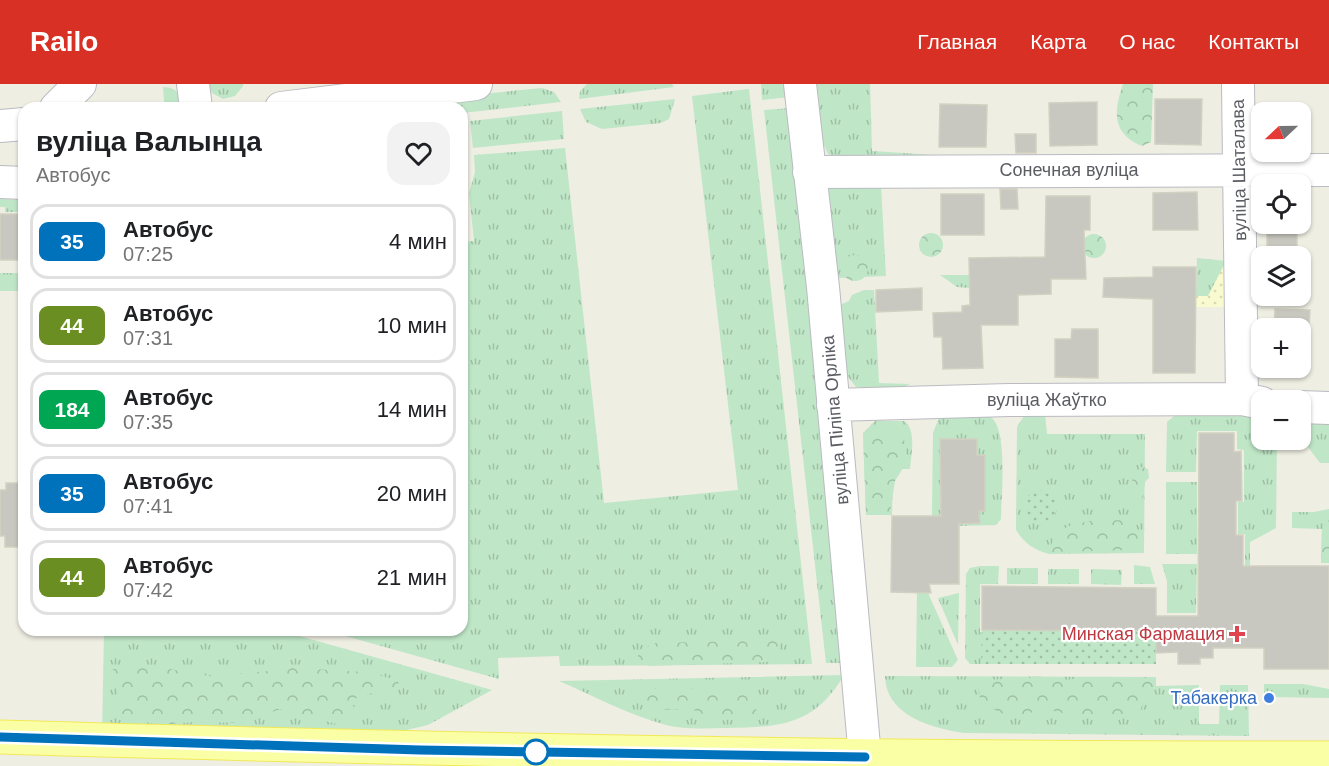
<!DOCTYPE html>
<html lang="ru">
<head>
<meta charset="utf-8">
<style>
  body { margin:0; font-family:Arial,sans-serif; background:#f2f2f2; color:#202124; height:100vh; display:flex; flex-direction:column; font-size:22px; white-space:nowrap }
  * { box-sizing:border-box; margin:0 }
  p { font-size:20px; color:#757577 }
  .icon { flex:none; width:33px; height:33px; fill:none; stroke:currentColor; stroke-width:2; stroke-linecap:round; stroke-linejoin:round }
  .map { position:relative; flex:1; overflow:hidden }
  .details { position:absolute; left:18px; top:18px; width:450px; height:534px; display:flex; flex-direction:column; background:#fff; border-radius:18px; box-shadow:0 2px 4px #0004 }
  .details>* { flex:none }
  .badge { padding:0 12px; border-radius:9px; font-size:21px; line-height:39px }
  .needle { width:39px; rotate:248deg }
  .tools { position:absolute; left:1251px; top:18px; display:grid; gap:12px }
  .tools a { display:grid; place-items:center; width:60px; height:60px; border-radius:12px; background:#fff; box-shadow:0 2px 4px #0004; font-size:30px }
  .map>.badge { position:absolute; translate:-50% -50%; box-shadow:0 0 0 3px #fff }
  .round { display:grid; place-items:center; flex:none; width:63px; height:63px; border-radius:18px; background:#f2f2f2 }
  .overview { display:flex; align-items:center; justify-content:space-between; height:102px; padding:0 18px }
  h1 { font-size:28px; font-weight:800; line-height:45px }
  ul { padding:0; list-style:none }
  li { display:flex; align-items:center; gap:18px; height:75px; margin:0 12px 9px; padding:0 6px; border:3px solid #e0e0e0; border-radius:18px }
  li div { flex:1 }
  li b { display:block; font-size:22px }
  li em { font-style:normal }
  li .badge { min-width:66px; font-weight:700; text-align:center }
  header { display:flex; align-items:center; gap:36px; box-sizing:border-box; height:84px; padding:0 30px; background:#d93025; color:#fff }
  header strong { font-size:28px }
  nav { display:flex; gap:33px; margin-inline-start:auto; font-size:21px }
  .map>svg:first-child { display:block }
  .grass { fill:url(#grass-tufts) }
  .forest { fill:url(#forest-crowns) }
  .sand { fill:url(#sand-dots) }
  .park { fill:url(#park-dots) }
  .building { fill:#c9c8c0; stroke:#d2d1c1; stroke-width:1.5 }
  .lines { fill:none; stroke-linecap:round; stroke-linejoin:round }
  .minor-casing { stroke:#babbc1; stroke-width:34 }
  .major-casing { stroke:#f2e957; stroke-width:35 }
  .minor { stroke:#fff; stroke-width:32 }
  .major { stroke:#faffa6; stroke-width:33 }
  .line-casing { stroke:#fff; stroke-width:14 }
  .line { stroke:#0072bc; stroke-width:9 }
  .health-dot { fill:#e0444e; stroke:#fff; stroke-width:2 }
  .shop-dot { fill:#3f7fe0; stroke:#fff; stroke-width:2 }
  .stop-dot { fill:#fff; stroke:#0072bc; stroke-width:3 }
  .labels { text-anchor:middle; stroke-width:4.5; stroke-linejoin:round; paint-order:stroke }
  .street-label { font-size:18px; fill:#5b5d63; stroke:#fff }
  .health-label { font-size:18px; fill:#be3a42; stroke:#fff; text-anchor:end }
  .shop-label { font-size:18px; fill:#366cbe; stroke:#fff; text-anchor:end }
</style>
</head>
<body>
<header>
<strong>Railo</strong>
<nav><a>Главная</a><a>Карта</a><a>О нас</a><a>Контакты</a></nav>
</header>
<div class="map">
<svg width="1329" height="682" viewBox="0 0 1329 682">
  <defs>
    <pattern id="grass-tufts" width="24" height="20" patternUnits="userSpaceOnUse" patternTransform="scale(1.5)"><rect width="24" height="20" fill="#bfe6c7"/><path d="M3 7l-1-3M5 7V3M7 7l1-3M15 17l-1-3M17 17v-4M19 17l1-3" fill="none" stroke="#9ebea5"/></pattern>
    <pattern id="forest-crowns" width="20" height="18" patternUnits="userSpaceOnUse" patternTransform="scale(1.5)"><rect width="20" height="18" fill="#bfe6c7"/><path d="M2 6a3 3 0 1 1 6 0M12 15a3 3 0 1 1 6 0" fill="none" stroke="#9ebea5"/></pattern>
    <pattern id="sand-dots" width="8" height="8" patternUnits="userSpaceOnUse" patternTransform="scale(1.5)"><rect width="8" height="8" fill="#fafad1"/><path d="M2 2h.1M6 6h.1" fill="none" stroke="#d9d9b6" stroke-width="1.8" stroke-linecap="round"/></pattern>
    <pattern id="park-dots" width="8" height="8" patternUnits="userSpaceOnUse" patternTransform="scale(1.5)"><rect width="8" height="8" fill="#bfe6c7"/><path d="M2 2h.1M6 6h.1" fill="none" stroke="#9ebea5" stroke-width="1.8" stroke-linecap="round"/></pattern>
  </defs>
  <rect width="100%" height="100%" fill="#eeeee3"/>
  <path class="grass" d="M208,0H243V2L235,12L223,15L212,9Z
    M587,0H672L674,3L579,15L580,7Z
    M761,0H782L789,13L762,16Z
    M815,0H870L872,67L1014,76L837,73L828,70L819,50Z
    M163,3C178,4 181,10 185,24H171L164,17Z
    M542,4L554,8L561,18L462,29V24H418L430,15Z
    M749,5L812,580L560,582L559,572L498,574L499,595L324,546H462V158L474,157L469,109L475,88L474,71L565,64L604,419L738,406L692,12Z
    M675,15L669,35L661,39L602,45L586,38L580,25Z
    M791,24L846,579H826L764,26Z
    M562,27L564,55L473,64L470,37Z
    M1055,93L1223,94L1227,99V116L1231,127V148L1234,156V181H1224V206L1208,213L1196,212L1197,174L1227,177L1224,98H1051Z
    M881,101L886,192L839,194L836,192L826,103Z
    M0,115L24,116V128H5V123H0Z
    M0,189H24V207H0Z
    M940,191H969L970,204L957,203Z
    M864,206H874L879,299L910,300L901,304L856,303L845,289L840,221L849,217L852,211Z
    M1180,327L1261,330L1262,356H1277L1276,444L1250,458V518L1245,503V450H1238V418H1244V366L1237,365V347H1197L1196,388H1166L1167,338Z
    M1045,330L1047,350H1145L1144,469L1049,470C1034,466 1024,459 1016,446L1017,343L1024,332Z
    M947,331C959,331 979,327 989,332C1009,341 1001,414 1001,435L996,441L959,442V440L932,432L933,349L938,336Z
    M875,337H904C917,346 911,371 910,385H893L892,431H866L863,349Z
    M1301,337L1329,338V379H1320L1301,354Z
    M1166,398H1197V470H1166Z
    M1329,425V479H1321L1322,445L1292,444V428H1314Z
    M1162,480H1197L1196,529H1167V497Z
    M1134,481L1150,483L1155,500H1134Z
    M980,482H999L998,500H980V548L1156,549V580H970L965,574L966,490L970,484Z
    M1007,484H1038V500H1007Z
    M1048,485H1079V500H1048Z
    M1091,485L1122,486L1121,501L1091,500Z
    M917,509H928L958,576L952,583H916Z
    M959,509L958,561L938,514Z
    M104,546H290L292,550L492,606L428,641L402,647L102,653Z
    M844,591C814,642 780,643 726,644C706,644 686,646 666,641C629,631 594,612 559,597Z
    M885,592L1156,593V602L1199,601V640H1219L1220,601H1248L1249,652L964,649C932,644 886,632 885,592Z
    M1264,600H1303L1329,605V614L1264,613Z"/>
  <path class="forest" d="M1123,0H1153L1151,58L1142,62C1111,49 1114,27 1123,0Z
    M919 161a12 12 0 1 1 24 0a12 12 0 1 1-24 0Z
    M1082 162a12 12 0 1 1 24 0a12 12 0 1 1-24 0Z
    M842 184a13 13 0 1 1 26 0a13 13 0 1 1-26 0Z
    M873,343L883,350L897,348L906,359V379L895,397L890,428L883,431H866L863,349Z
    M1141,383L1148,385L1149,394L1145,398L1143,415L1137,418C1125,406 1132,393 1141,383Z
    M1124,436C1137,441 1146,454 1135,466L1050,468C1053,433 1098,437 1124,436Z
    M1329,436V479H1321L1322,445Z
    M765,550L780,556L779,572L767,578L649,582L637,578L639,566L655,559L750,557Z
    M122,581L152,582L215,593L293,584L366,588L397,596L401,604L375,608L351,616L356,629L344,642L280,625L244,639L194,638L158,641L117,631L118,611L110,587Z
    M1038,592L1066,597L1080,593H1144L1155,601L1153,606L1145,611L1141,625L1120,632L1075,633L1056,627H1042L1009,632L998,628L980,615L978,599C998,592 1018,598 1038,592Z
    M742,604L758,616L755,632L719,637L689,624L662,626L637,616L643,605Z"/>
  <path class="sand" d="M1224,181H1234L1225,223H1196V212H1208Z"/>
  <path class="park" d="M1025 422a16 16 0 1 1 32 0a16 16 0 1 1-32 0Z
    M982,546L1156,547V580H981Z"/>
  <path class="building" d="M1155,15H1202L1201,61L1155,60Z
    M1097,18V61L1050,62L1049,19Z
    M940,20L987,21L986,63H939Z
    M1015,50H1036V69H1016Z
    M1000,105H1017L1018,125H1001Z
    M1197,108L1198,146H1153V109Z
    M941,110H984V151H941Z
    M1046,112H1090V146H1084L1086,195H1051V210L1018,211V241H981L983,284L943,285L942,253H934L933,229L962,228V222L970,221L969,174L1045,173Z
    M0,130H24V176H0Z
    M1267,140H1297V172H1267Z
    M1153,183H1196L1195,289H1153V215L1103,213L1104,194L1153,193Z
    M922,204V226L876,228V206Z
    M1275,225L1310,226L1309,244H1274Z
    M1072,245H1098V294L1055,293V255H1071Z
    M1199,349H1234V368L1241,367L1242,417H1236V451H1243V482H1329V585H1264V564H1213V574H1200V580H1178V568L1156,569V547L982,546V502L1156,504V532H1198Z
    M940,355H977V371H985V427H979L980,439L959,440V500H929L931,509L891,508L892,432H941Z
    M6,399H24V463H5V452H0V406H6Z"/>
  <g class="lines">
    <g class="minor-casing">
      <path id="minor" d="M193,0L196,24
        M800,0L823,203L865,673
        M1238,0L1242,315
        M56,24L80,0
        M281,24L476,0
        M0,42L24,40
        M809,88L1329,86
        M0,98L24,99
        M833,321L1009,316L1242,315L1262,319
        M1300,323L1329,324"/>
    </g>
    <g class="major-casing">
      <path id="major" d="M0,653C443,666 886,675 1329,674"/>
    </g>
    <use href="#minor" class="minor"/>
    <use href="#major" class="major"/>
  </g>
  <g class="lines">
    <g class="line-casing">
      <path id="line" d="M0,653L420,666L865,673"/>
    </g>
    <use href="#line" class="line"/>
  </g>
  <path class="health-dot" d="M1234 541h6v6h6v6h-6v6h-6v-6h-6v-6h6z"/>
  <circle class="shop-dot" cx="1269" cy="614" r="6"/>
  <circle class="stop-dot" cx="536" cy="668" r="12"/>
  <g class="labels">
    <g class="street-label">
      <text x="1069" y="92">Сонечная вуліца</text>
      <text transform="translate(1239 86) rotate(-91)" y="6">вуліца Шаталава</text>
      <text x="1047" y="322">вуліца Жаўтко</text>
      <text transform="translate(835 336) rotate(-95)" y="6">вуліца Піліпа Орліка</text>
    </g>
    <g class="health-label">
      <text x="1225" y="556">Минская Фармация</text>
    </g>
    <g class="shop-label">
      <text x="1257" y="620">Табакерка</text>
    </g>
  </g>
</svg>
<div class="tools">
<a><svg class="needle" viewBox="-14 -14 28 28"><path d="M0-13l5 13h-10z" fill="#e53935"/><path d="M0 13l5-13h-10z" fill="#757577"/></svg></a>
<a><svg class="icon" aria-label="locate" viewBox="0 0 24 24"><circle cx="12" cy="12" r="6"/><path d="M12 2v4M12 18v4M2 12h4M18 12h4"/></svg></a>
<a><svg class="icon" aria-label="layers" viewBox="0 0 24 24"><path d="M12 4l9 5-9 5-9-5zM3 14l9 5 9-5"/></svg></a>
<a>+</a>
<a>−</a>
</div>
<section class="details">
<div class="overview"><div><h1>вуліца Валынца</h1><p>Автобус</p></div><a class="round"><svg class="icon" aria-label="heart" viewBox="0 0 24 24"><path d="M12 20l-8-8c-3-5 5-10 8-4 3-6 11-1 8 4z"/></svg></a></div>
<ul>
<li><span class="badge" style="background:#0072bc;color:#fff">35</span><div><b>Автобус</b><p>07:25</p></div><em>4 мин</em></li>
<li><span class="badge" style="background:#6b8e23;color:#fff">44</span><div><b>Автобус</b><p>07:31</p></div><em>10 мин</em></li>
<li><span class="badge" style="background:#00a651;color:#fff">184</span><div><b>Автобус</b><p>07:35</p></div><em>14 мин</em></li>
<li><span class="badge" style="background:#0072bc;color:#fff">35</span><div><b>Автобус</b><p>07:41</p></div><em>20 мин</em></li>
<li><span class="badge" style="background:#6b8e23;color:#fff">44</span><div><b>Автобус</b><p>07:42</p></div><em>21 мин</em></li>
</ul>
</section>
</div>
</body>
</html>
